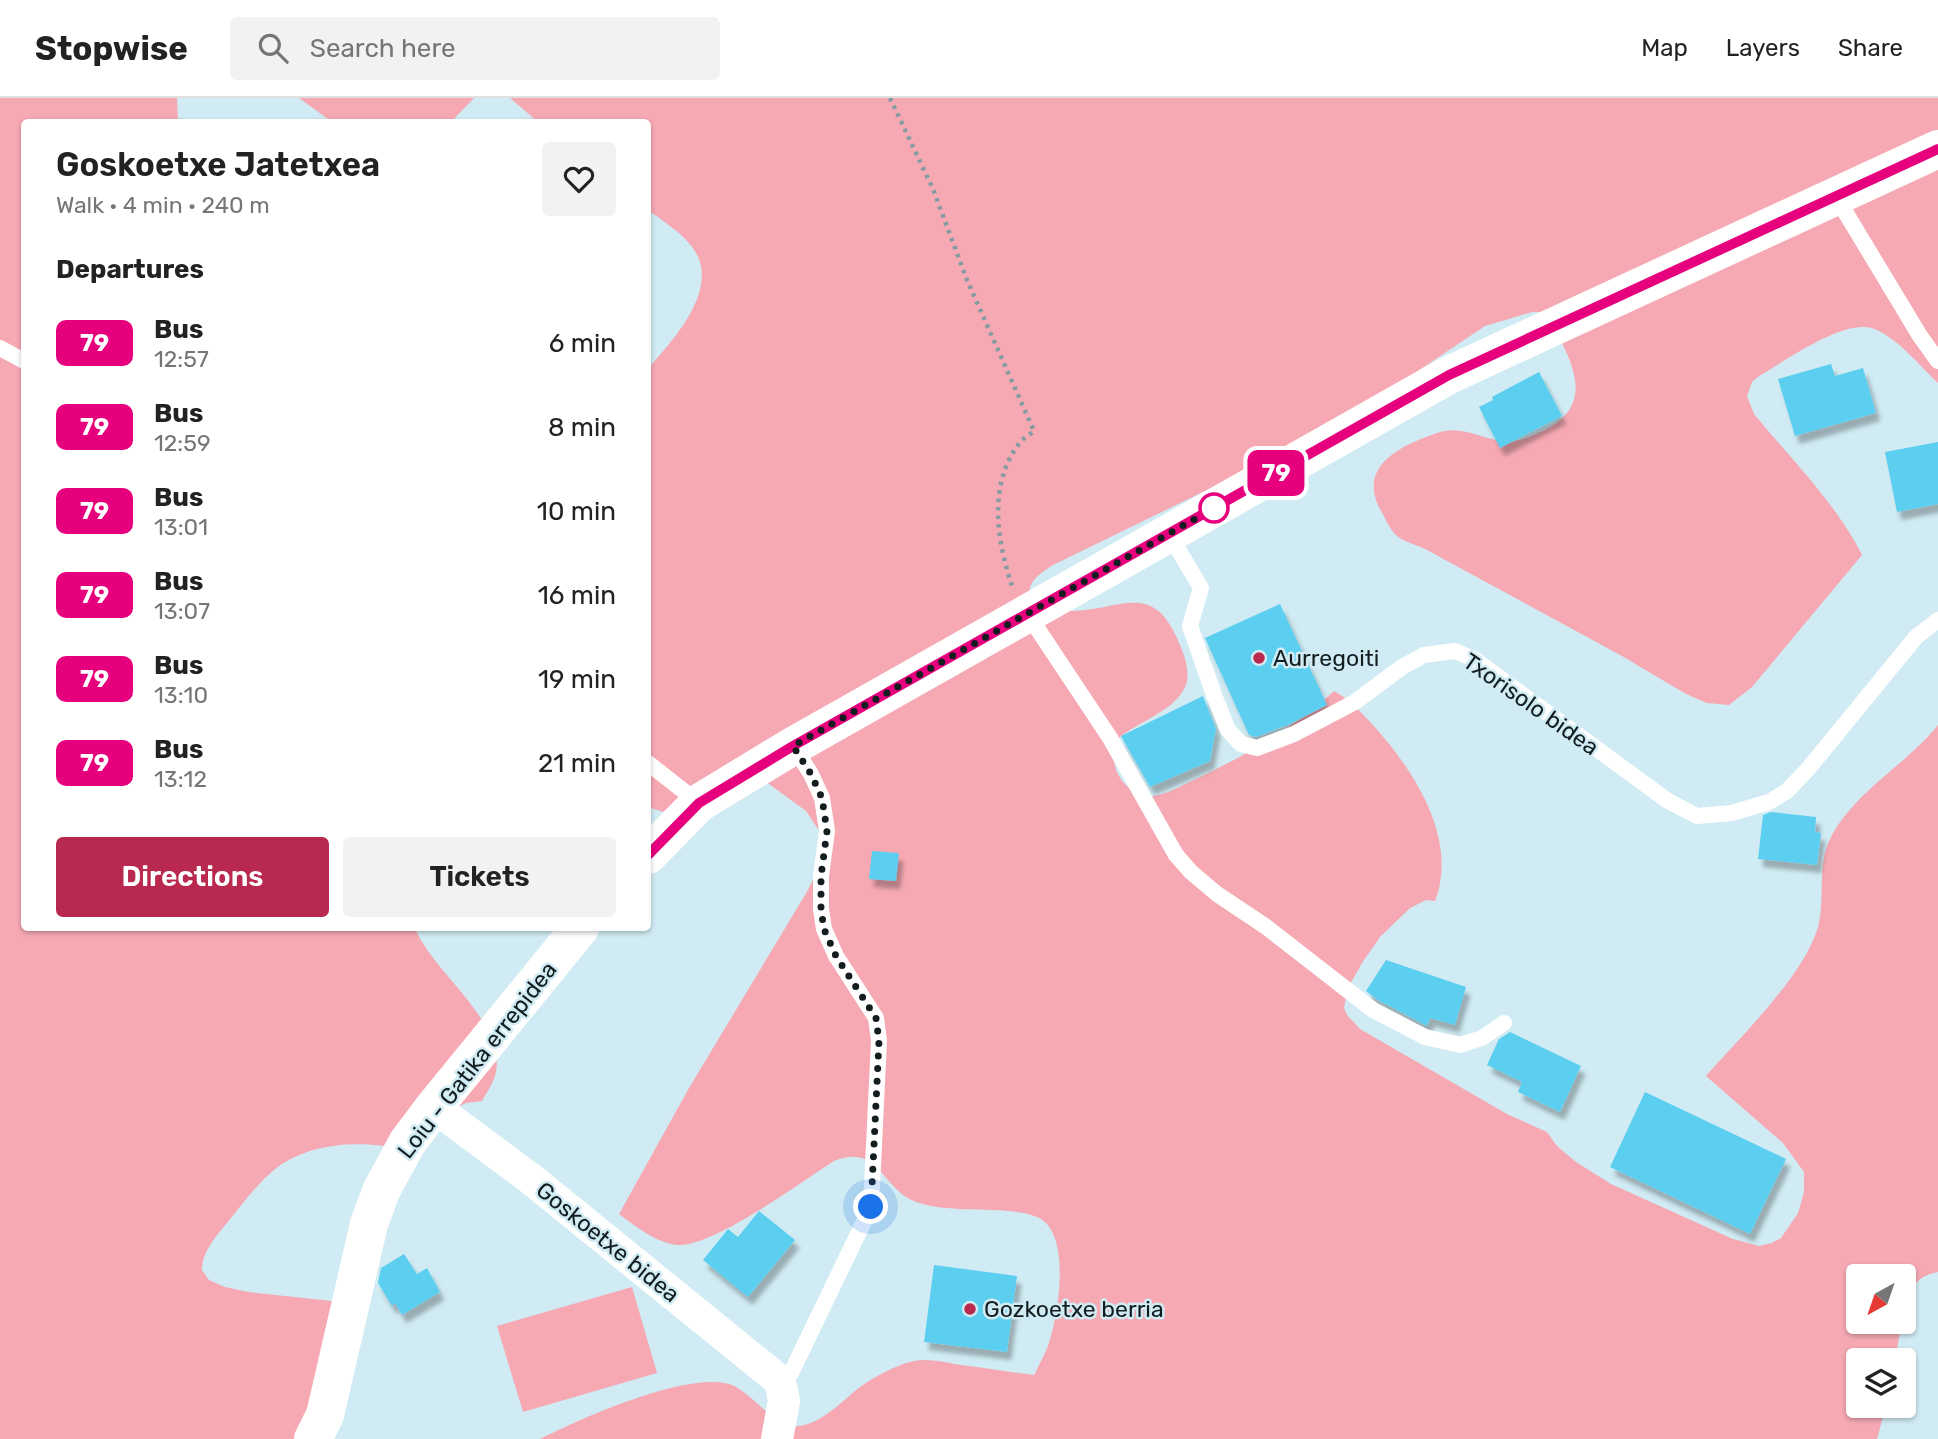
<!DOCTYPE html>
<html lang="en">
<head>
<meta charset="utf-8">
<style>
  body { margin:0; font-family:Rubik,sans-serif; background:#f2f2f2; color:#222; height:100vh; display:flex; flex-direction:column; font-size:26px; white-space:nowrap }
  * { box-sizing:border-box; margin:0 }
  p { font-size:23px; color:#767676 }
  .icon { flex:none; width:38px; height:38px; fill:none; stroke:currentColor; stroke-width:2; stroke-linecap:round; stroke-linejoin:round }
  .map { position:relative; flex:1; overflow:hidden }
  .panel { position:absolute; left:21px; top:21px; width:630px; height:812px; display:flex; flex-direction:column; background:#fff; border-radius:7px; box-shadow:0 2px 5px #0004 }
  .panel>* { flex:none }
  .badge { padding:0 14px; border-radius:10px; font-size:24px; line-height:46px }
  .needle { width:46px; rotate:220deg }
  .buttons { position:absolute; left:1846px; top:1166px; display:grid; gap:14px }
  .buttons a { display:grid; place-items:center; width:70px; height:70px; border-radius:7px; background:#fff; box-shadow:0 2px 5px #0004; font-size:35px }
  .you { position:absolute; width:35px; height:35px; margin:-18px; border:5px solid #fff; border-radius:50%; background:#1a73e8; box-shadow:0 0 0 10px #1a73e833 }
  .map>.badge { position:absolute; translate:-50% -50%; box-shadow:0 0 0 4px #fff }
  h2 { padding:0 35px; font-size:26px; line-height:63px }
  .round { display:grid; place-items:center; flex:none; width:74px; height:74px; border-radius:7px; background:#f2f2f2 }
  .summary { display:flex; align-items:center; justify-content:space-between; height:119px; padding:0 35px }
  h1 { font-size:33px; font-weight:600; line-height:52px }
  .button { display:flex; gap:14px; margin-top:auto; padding:14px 35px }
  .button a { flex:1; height:80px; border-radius:7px; background:#b9294f; color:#fff; font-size:28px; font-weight:600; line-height:80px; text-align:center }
  .button a+a { background:#f2f2f2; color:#222 }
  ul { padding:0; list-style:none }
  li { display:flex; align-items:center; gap:21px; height:84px; padding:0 35px }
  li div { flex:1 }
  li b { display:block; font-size:26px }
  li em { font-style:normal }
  li .badge { min-width:77px; font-weight:700; text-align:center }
  header { display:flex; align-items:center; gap:42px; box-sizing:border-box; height:98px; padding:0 35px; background:#fff; border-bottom:2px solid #e0e0e0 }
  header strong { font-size:33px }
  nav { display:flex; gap:38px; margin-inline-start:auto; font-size:24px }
  .search { width:490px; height:63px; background:#f2f2f2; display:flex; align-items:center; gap:18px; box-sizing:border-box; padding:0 24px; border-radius:7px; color:#767676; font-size:26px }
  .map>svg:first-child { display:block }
  .green { fill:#f6a9b3 }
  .building { fill:#5cceef; filter:url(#shadow) }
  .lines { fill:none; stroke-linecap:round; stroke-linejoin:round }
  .path { stroke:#869ba1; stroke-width:4.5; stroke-dasharray:3.5 5; stroke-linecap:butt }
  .lane { stroke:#fff; stroke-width:16 }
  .street { stroke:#fff; stroke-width:32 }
  .secondary { stroke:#fff; stroke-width:38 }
  .line-casing { stroke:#fff; stroke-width:16 }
  .line { stroke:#e6007e; stroke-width:10 }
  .walk { stroke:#131d20; stroke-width:7; stroke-dasharray:0 12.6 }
  .stop-dot { fill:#fff; stroke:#e6007e; stroke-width:3.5 }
  .poi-dot { fill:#b9294f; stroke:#d0ebf3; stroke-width:2.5 }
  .labels { text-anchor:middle; stroke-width:5; stroke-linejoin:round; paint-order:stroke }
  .poi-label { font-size:23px; fill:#131d20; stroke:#d0ebf3; text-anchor:start }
  .street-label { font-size:23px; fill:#131d20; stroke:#d0ebf3 }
</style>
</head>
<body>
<header>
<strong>Stopwise</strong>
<div class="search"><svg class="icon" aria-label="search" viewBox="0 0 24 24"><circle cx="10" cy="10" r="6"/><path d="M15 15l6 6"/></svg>Search here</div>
<nav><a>Map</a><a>Layers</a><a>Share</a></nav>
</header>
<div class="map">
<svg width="1938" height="1341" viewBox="0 0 1938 1341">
  <defs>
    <filter id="shadow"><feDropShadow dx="4.5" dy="8" stdDeviation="2" flood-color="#0004"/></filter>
  </defs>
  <rect width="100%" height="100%" fill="#d0ebf3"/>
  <path class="green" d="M0,0H177L178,24H24V830H415C432,874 505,922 496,974C494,984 487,994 482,1003L466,1005L456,1010L410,1053C367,1042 311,1042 274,1072C258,1085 244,1104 231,1120C219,1135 202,1152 202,1172L209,1182L225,1189L248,1194L351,1205L322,1341H0Z
    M299,0H474L451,24H332Z
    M510,0H1938V285C1919,267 1900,243 1877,232C1847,217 1786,263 1759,278L1752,284L1747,298L1754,316C1791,361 1836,405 1862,457L1752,589L1729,607L1707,605L1686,596L1622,558L1425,451C1417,447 1404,444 1397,438C1389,431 1385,419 1380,411C1357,367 1402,347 1437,335C1462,326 1480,341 1504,343C1517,345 1533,338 1545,332C1601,303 1567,256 1546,214H1532L1485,228L1403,283L1213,389L1051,468C1039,477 1029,482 1029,498C1040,503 1056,513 1068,513C1124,513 1154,478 1182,552C1187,565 1191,581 1183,593C1169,615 1138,624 1119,640C1118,647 1114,655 1114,662C1115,681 1134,700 1154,698C1167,696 1181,688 1194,682C1244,658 1293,631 1334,593L1347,601C1397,647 1463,731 1435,803L1426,802L1410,810L1380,839L1362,865L1348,890L1344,910L1347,917L1360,931L1507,1016L1547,1034L1557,1048L1576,1064L1611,1086L1733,1141L1759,1148L1772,1145L1781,1140L1798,1115L1804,1094V1074L1783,1045L1706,978C1740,939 1804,878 1818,829C1826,800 1816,768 1831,739C1855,693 1906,667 1938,627V1174C1915,1178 1908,1193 1904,1215V1178H1858V1223H1902L1895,1262H1858V1307H1886L1877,1341H540C579,1321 691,1271 732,1287C752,1295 776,1331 798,1328C825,1326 847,1296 869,1283C884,1274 906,1262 924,1262C936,1262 949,1265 961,1267C985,1270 1010,1274 1034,1277C1039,1267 1044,1258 1048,1248C1058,1219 1073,1134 1037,1119C1004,1106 953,1117 916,1104C880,1090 880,1045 834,1063C801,1084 712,1150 676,1147C655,1144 635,1128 619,1116L689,990L808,792L819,769L822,737L806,713L769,686L756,680L701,692L663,714L648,709V271C671,244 713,200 699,161C691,140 664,124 648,112V24H538Z
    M632,1189L657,1275L523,1314L497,1228Z"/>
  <path class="building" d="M1831,266L1835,278L1863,270L1876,315L1795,338L1778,281Z
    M1539,274L1562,318L1500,350L1479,309L1493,302L1492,299Z
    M1938,344V406L1897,414L1885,354Z
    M1280,506L1327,607L1290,626L1256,639L1249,637L1205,540Z
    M1203,598L1216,631L1210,663L1150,689L1121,638Z
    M1771,714L1816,719L1815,734L1821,735L1817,767L1758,761L1763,717Z
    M872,753L899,755L896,783L869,781Z
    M1386,862L1466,889L1455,927L1430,920L1427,928L1378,902L1366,893Z
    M1510,934L1581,968L1560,1014L1518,994L1522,984L1487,967L1499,941Z
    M1645,994L1786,1061L1750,1136L1610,1069Z
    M759,1113L795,1142L748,1199L703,1162L728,1131L738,1139Z
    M404,1156L417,1176L427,1170L440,1194L402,1217L395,1205L392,1208L378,1185L381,1170Z
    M934,1167L1017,1178L1007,1254L924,1244Z"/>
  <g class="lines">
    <path class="path" d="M890,0L933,91L967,182L1034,333C1029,337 1022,341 1018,347C988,388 997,443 1012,488"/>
    <path class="lane" d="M1835,97L1920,238L1938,263
      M0,250L24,263
      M1169,436L1201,490L1190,528L1214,597L1228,632L1241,646L1257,650L1294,636L1355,604L1402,569L1424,557L1455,553L1474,561L1668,703L1697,718L1732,715L1769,704L1787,693L1808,671L1916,539L1938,522
      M1027,515L1110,640L1176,757L1191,774L1217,796L1265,828L1373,912L1425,939L1460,947L1482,940L1504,925
      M648,665L699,705
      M780,1283L791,1275L871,1109L879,943L876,920L836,858L824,831L821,811V778L827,733L822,700L811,676L793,648"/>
    <path class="street" d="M434,1009L531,1081L780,1283L784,1303L777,1341"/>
    <path class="secondary" d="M648,757L699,705L793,648L1449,277L1938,51
      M313,1341L325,1317L369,1126L381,1093L407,1045L434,1009L580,830"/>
  </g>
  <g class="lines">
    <g class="line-casing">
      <path id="line" d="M648,757L699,705L793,648L1449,277L1938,51"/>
    </g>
    <use href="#line" class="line"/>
    <path class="walk" d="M871,1109L879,943L876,920L836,858L824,831L821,811V778L827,733L822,700L811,676L793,648L1216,409L1214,410"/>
  </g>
  <circle class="stop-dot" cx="1214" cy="410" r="14"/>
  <g class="poi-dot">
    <circle cx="1259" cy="560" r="7"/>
    <circle cx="970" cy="1211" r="7"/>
  </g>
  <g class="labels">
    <g class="poi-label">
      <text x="1273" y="568">Aurregoiti</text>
      <text x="984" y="1219">Gozkoetxe berria</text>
    </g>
    <g class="street-label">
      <text transform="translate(1531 606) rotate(35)" y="8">Txorisolo bidea</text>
      <text transform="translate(477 962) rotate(-52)" y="8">Loiu - Gatika errepidea</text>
      <text transform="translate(608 1144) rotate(39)" y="8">Goskoetxe bidea</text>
    </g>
  </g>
</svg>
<div class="buttons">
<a><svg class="needle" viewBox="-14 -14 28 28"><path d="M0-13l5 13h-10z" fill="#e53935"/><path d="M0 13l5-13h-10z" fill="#767676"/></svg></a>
<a><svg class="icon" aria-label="layers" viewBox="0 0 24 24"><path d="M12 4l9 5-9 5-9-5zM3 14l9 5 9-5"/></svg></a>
</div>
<div class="you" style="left:871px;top:1109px"></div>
<b class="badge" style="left:1276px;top:375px;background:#e6007e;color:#fff">79</b>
<section class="panel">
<div class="summary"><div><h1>Goskoetxe Jatetxea</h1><p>Walk · 4 min · 240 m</p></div><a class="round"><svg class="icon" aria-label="heart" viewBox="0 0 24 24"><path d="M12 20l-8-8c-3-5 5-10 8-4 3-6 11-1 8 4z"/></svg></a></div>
<h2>Departures</h2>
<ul>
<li><span class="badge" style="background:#e6007e;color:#fff">79</span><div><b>Bus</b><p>12:57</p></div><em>6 min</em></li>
<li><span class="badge" style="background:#e6007e;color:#fff">79</span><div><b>Bus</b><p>12:59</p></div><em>8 min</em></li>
<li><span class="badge" style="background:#e6007e;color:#fff">79</span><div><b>Bus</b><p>13:01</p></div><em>10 min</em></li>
<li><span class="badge" style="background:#e6007e;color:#fff">79</span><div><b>Bus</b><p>13:07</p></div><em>16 min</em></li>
<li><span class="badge" style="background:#e6007e;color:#fff">79</span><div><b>Bus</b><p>13:10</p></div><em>19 min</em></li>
<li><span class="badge" style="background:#e6007e;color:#fff">79</span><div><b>Bus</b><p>13:12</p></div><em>21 min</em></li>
</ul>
<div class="button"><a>Directions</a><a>Tickets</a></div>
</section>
</div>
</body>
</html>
